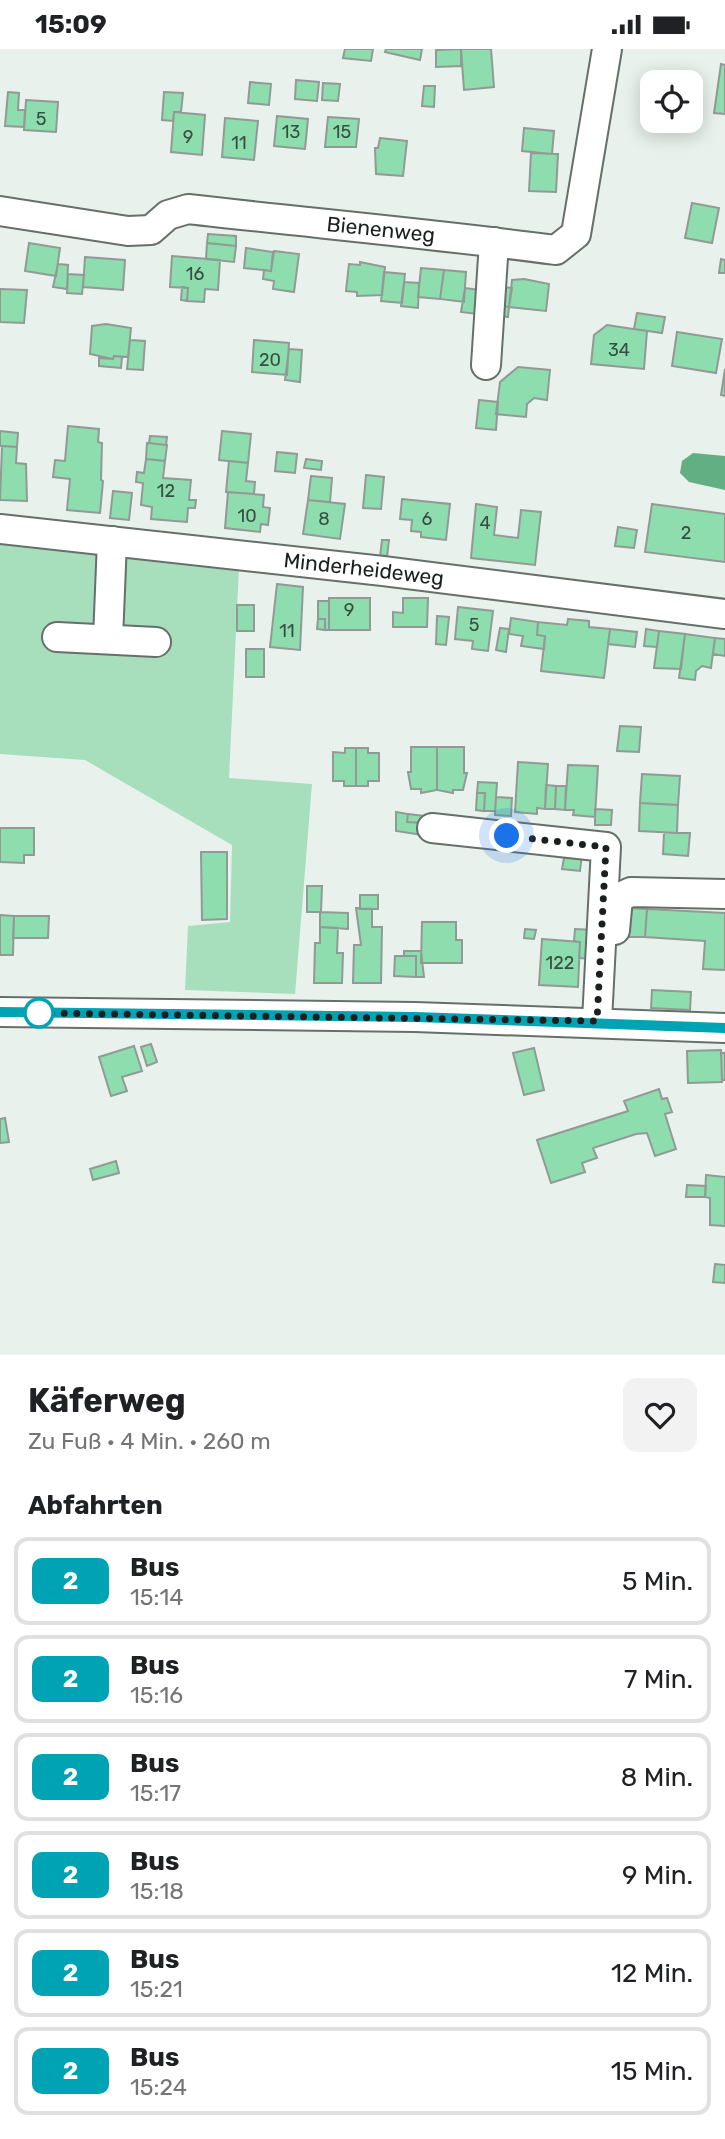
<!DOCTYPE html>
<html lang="de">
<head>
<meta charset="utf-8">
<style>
  body { margin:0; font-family:Rubik,sans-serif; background:#f2f2f2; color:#202124; height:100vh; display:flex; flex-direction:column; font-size:26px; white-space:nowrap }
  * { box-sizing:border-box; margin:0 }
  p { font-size:23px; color:#757577 }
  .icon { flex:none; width:38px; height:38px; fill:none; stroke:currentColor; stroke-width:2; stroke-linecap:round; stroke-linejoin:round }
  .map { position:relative; height:1306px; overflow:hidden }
  .details { display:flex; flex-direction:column; background:#fff; flex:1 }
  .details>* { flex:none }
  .badge { padding:0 14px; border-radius:10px; font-size:24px; line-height:46px }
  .buttons { position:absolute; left:640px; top:21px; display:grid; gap:14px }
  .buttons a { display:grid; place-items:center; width:63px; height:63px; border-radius:14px; background:#fff; box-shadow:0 4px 18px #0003; font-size:35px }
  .you { position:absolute; width:35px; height:35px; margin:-18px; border:5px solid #fff; border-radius:50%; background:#1a73e8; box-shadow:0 0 0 10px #1a73e833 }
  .map>.badge { position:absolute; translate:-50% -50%; box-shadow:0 0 0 4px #fff }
  h2 { padding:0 28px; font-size:26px; line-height:63px }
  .round { display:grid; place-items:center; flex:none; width:74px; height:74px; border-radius:14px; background:#f2f2f2 }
  .headline { display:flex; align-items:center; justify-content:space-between; height:119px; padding:0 28px }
  h1 { font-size:33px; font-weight:700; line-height:52px }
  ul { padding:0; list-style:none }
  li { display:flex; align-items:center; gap:21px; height:88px; margin:0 14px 10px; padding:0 14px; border:4px solid #e0e0e0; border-radius:14px }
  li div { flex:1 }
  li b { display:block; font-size:26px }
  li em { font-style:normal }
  li .badge { min-width:77px; font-weight:700; text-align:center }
  .status { display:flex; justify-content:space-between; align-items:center; height:49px; padding:0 35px; background:#fff; direction:ltr }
  .status svg { height:19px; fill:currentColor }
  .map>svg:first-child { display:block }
  .green { fill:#a7debc }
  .water { fill:#62af83 }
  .building { fill:#8eddae; stroke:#919a94; stroke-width:2 }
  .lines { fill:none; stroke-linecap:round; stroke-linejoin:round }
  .minor-casing { stroke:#666f69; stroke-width:32 }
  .minor { stroke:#fff; stroke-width:28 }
  .line-casing { stroke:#fff; stroke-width:16 }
  .line { stroke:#00a3b4; stroke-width:10 }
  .walk { stroke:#1b1f1d; stroke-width:7; stroke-dasharray:0 12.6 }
  .stop-dot { fill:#fff; stroke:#00a3b4; stroke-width:3.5 }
  .labels { text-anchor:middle; stroke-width:5; stroke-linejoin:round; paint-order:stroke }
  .number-label { font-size:18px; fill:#384e41 }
  .street-label { font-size:21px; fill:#1b1f1d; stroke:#f5fff8 }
</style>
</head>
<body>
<div class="status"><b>15:09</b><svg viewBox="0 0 49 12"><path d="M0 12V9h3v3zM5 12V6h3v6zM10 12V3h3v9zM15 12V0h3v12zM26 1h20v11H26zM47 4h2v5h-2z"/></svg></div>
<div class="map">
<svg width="725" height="1306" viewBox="0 0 725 1306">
  <rect width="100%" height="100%" fill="#e8f1eb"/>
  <path class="green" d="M0,490L239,519L229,729L312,735L295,945L185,941L188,877L230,873L232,796L85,711L0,705Z"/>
  <path class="water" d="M693,404L725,407V441L689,433L680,424L682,412Z"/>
  <path class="building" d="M345,0H373L371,12L343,9Z
    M386,0H422L420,11L385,3Z
    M461,0H491L494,38L464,41Z
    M461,0V17L436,18V1Z
    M721,15L725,16V65L714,64Z
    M296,31L319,33L317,52L295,50Z
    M250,33L271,35L269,56L248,54Z
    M323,34L340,35L338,52L322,51Z
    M424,37H435L434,58L422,57Z
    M8,43L19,44L18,61H25L24,78L5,77Z
    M164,43L183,44L181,63H174L173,72L162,71Z
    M26,51L58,53L56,83L24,81Z
    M174,63L205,66L202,106L171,103Z
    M277,67L308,70L305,100L274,97Z
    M328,68L359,70L356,98H325Z
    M225,69L258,72L254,111L222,108Z
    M524,79L554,82L552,105L522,102Z
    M380,89L407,92L403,127L376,125L375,99H378Z
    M531,104L558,105L556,143L529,142Z
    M692,154L719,159L712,194L685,189Z
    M208,185L236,187V197L207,194Z
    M29,194L60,199L56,227L25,222Z
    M207,194L236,197L234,213L206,210Z
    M246,199L273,203L271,222L244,219Z
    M274,202L299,205L294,243L273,240L274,232L263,230L264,221L271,222Z
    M172,207L220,211L218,241L205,240L204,253L187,252L188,239L170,238Z
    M85,208L125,211L123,241L83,238Z
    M721,210L725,211V224H719Z
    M360,213L385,218L382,246L357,247V243L346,242L349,215L360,216Z
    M58,215L68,216L67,240L53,238Z
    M421,219L444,221L440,250L418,248Z
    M444,221L466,223L464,253L440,250Z
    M384,223L405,225L402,254L381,252Z
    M68,225L84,226L82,245L67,244Z
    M524,230L549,235L546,262L509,258L512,231Z
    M404,233L419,234L418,259L401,257Z
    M182,238L188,239L187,252L181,251Z
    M500,238L512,239L509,258L498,257Z
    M465,239L480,241L477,265L461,263Z
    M0,240L27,241L24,274L0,273Z
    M498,257L509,258L508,268L497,266Z
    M637,264L665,268L662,284L634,280Z
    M106,275L131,279L128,308L114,307L113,310L90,305L92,277Z
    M607,276L647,282L644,320L591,315L594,286Z
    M677,283L722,290L716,324L672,317Z
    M130,291L145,292L143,321L127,320Z
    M254,291L289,294L287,326L252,323Z
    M289,300L302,301L300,333L285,331Z
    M114,307L122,308L121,319L99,317V309L113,310Z
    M518,318L550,321L547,351L534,349L527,355L526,368L496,365L500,333Z
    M725,320V347L721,346Z
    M479,351L498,353L496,381L476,379Z
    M68,377L99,380L98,393L102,394L101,431L103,432L100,464L67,461L70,430L53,428L55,411L65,412Z
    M0,382L18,384L17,398L0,397Z
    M222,382L251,385L248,414L219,411Z
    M150,387L167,388L166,396L149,394Z
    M147,394L167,396L165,412L146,410Z
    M2,397L17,398L16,414L26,415L27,452L0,451Z
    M277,403L297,405L295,424L275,422Z
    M146,410L165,412L163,429L191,431L189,451H196L195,459H188L187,473L151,470L152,458L141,456L143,434L136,433L137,423L144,424Z
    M306,410L322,412L321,421L304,419Z
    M229,412L248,414L246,432L255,433L254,445L226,443Z
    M366,426L384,428L381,460L363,459Z
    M311,427L332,429L330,453L308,451Z
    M113,442L132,444L129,471L110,469Z
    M228,443L264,446L263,458L270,459L268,476L261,475L260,483L225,479Z
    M402,450L450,455L446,491L421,488V483L411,482L412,471L400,470Z
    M308,451L345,455L340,490L303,485Z
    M476,455L497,458L494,486L518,489L521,461L541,463L535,516L471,509Z
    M652,455L725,465V513L645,503Z
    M618,478L637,481L634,499L615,497Z
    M382,491H389L387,508H380Z
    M277,535L303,538L300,601L270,598Z
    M329,549H370V581H329Z
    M403,549H428L427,578H393V563L403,564Z
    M318,552H329V581H325V570H318Z
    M237,556H254V582H237Z
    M458,558L493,562L488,602L472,600L473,592L455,590Z
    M437,567L449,568L446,596L436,595Z
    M511,569L538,573L537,586L545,587L544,600L521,597L523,587L509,585Z
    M318,570H325V581L317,580Z
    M568,570L589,572V578L610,580L604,629L541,622L545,587L537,586L538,573L567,576Z
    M500,579L509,580L506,603L496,601Z
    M610,580L637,583L635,598L608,595Z
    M646,580L659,582L657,598L644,597Z
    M659,582L685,585L681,620L654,619Z
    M685,585L715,589L711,619L702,617L696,622L695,631L679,629Z
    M715,589L725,590V607L713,605Z
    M246,600H264V628H246Z
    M620,677L641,678L639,703L617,702Z
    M411,698H437V741L421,744V740H411L408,723H411Z
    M437,698H464V724H467L463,741H453V744L437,741Z
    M345,699H356V737H344V732H333V703L345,704Z
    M356,699H368V704H379V732H368V737H356Z
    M518,713L548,715L545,760L537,759V765L515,763Z
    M568,716L598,717L595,768L573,766L574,761H565Z
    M642,725L680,727L678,756L640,754Z
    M478,733L497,734L495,762H484L485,744H477Z
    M546,736L556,737L555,760H545Z
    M556,737H566L565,761L555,760Z
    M477,744H485L484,762L476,761Z
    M496,748L512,749L511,767L495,766Z
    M640,754L678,756L677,784L639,782Z
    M595,760L612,761L611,776H595Z
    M396,763L408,765L407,773L424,774L423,786L396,782Z
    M408,765L424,767V774L407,773Z
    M0,779H34V806H24V814L0,813Z
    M664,784H690L688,807L663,805Z
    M201,803H227V870L202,871Z
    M565,803L582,805L580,822L562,820Z
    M307,837H322L321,863H307Z
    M360,846H378V860H360Z
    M356,859L372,860V878H382L381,934H353L354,896H361Z
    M626,859L647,860L645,888H624Z
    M647,860L725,864V921L703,920L705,892L645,888Z
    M320,863L348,864V880L320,878Z
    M0,866L14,867L13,906H0Z
    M14,867H49L48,889H13Z
    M422,873H456V891H462V914H421Z
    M320,878L338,879L337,904H343L342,934H314L315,894H320Z
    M525,880L536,881L534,890L524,889Z
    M575,880L594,881L592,910L579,909L580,893L574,892Z
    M542,890L580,893L578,938L539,936Z
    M404,902H421L424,928H416V907H404Z
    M395,907H416V928L394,927Z
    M652,941L691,943L690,961L651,959Z
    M151,995L157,1013L147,1017L141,998Z
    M134,997L142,1022L122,1028L127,1042L111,1047L99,1008Z
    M534,999L544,1041L524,1046L513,1004Z
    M721,1001L722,1033L688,1034L687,1002Z
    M721,1004H725V1031H722Z
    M659,1040L662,1050L667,1049L672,1063L665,1065L676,1100L655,1107L647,1084L636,1085L593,1099L597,1109L582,1114L585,1123L551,1134L537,1091L628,1062L624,1052Z
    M5,1069L9,1093L0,1094V1070Z
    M116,1112L119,1124L93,1131L90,1120Z
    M706,1126L725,1128V1177L710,1176V1149L705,1148Z
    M687,1136L706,1137L705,1148H686Z
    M715,1215L725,1216V1234L713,1233Z"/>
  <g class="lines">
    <g class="minor-casing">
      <g id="minor">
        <path id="s1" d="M0,162L128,182L151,181L168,166L188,160C311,174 434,185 556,201L576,185L607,0"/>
        <path d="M486,316L494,193"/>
        <path id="s2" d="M0,480L383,522L725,565"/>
        <path d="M57,588L156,593"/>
        <path d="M108,590L112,492"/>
        <path d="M432,779L606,798L597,972"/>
        <path d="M615,881L618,849L631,843L725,845"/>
        <path d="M0,963L415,968L725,979"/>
      </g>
    </g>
    <use href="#minor" class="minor"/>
  </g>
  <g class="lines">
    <g class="line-casing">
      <path id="line" d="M0,963L415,968L725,979"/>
    </g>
    <use href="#line" class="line"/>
    <path class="walk" d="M39,964L597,972L606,798L507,787"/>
  </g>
  <circle class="stop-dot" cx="39" cy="964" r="14"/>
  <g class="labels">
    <g class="number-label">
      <text x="41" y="76">5</text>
      <text x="291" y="89">13</text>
      <text x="342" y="89">15</text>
      <text x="188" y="94">9</text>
      <text x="239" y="100">11</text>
      <text x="195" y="231">16</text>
      <text x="619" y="307">34</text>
      <text x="270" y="317">20</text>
      <text x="166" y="448">12</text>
      <text x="247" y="473">10</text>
      <text x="324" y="476">8</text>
      <text x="427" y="476">6</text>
      <text x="485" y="480">4</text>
      <text x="686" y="490">2</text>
      <text x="349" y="567">9</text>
      <text x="474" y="582">5</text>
      <text x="287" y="588">11</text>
      <text x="560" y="920">122</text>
    </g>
    <g class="street-label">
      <text dy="7" stroke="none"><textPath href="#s1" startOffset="390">Bienenweg</textPath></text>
      <text dy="7" stroke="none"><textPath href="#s2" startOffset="366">Minderheideweg</textPath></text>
    </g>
  </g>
</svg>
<div class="buttons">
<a><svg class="icon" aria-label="locate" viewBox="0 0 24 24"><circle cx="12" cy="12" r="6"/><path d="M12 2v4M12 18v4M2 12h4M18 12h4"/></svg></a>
</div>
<div class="you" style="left:507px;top:787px"></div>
</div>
<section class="details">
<div class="headline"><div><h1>Käferweg</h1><p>Zu Fuß · 4 Min. · 260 m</p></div><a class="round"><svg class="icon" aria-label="heart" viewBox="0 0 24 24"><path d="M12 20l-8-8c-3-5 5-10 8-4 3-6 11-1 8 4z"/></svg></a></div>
<h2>Abfahrten</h2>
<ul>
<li><span class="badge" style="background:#00a3b4;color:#fff">2</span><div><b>Bus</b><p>15:14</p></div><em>5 Min.</em></li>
<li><span class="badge" style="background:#00a3b4;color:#fff">2</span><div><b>Bus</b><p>15:16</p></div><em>7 Min.</em></li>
<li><span class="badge" style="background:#00a3b4;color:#fff">2</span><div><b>Bus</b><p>15:17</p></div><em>8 Min.</em></li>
<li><span class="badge" style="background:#00a3b4;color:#fff">2</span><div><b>Bus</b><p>15:18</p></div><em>9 Min.</em></li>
<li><span class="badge" style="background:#00a3b4;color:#fff">2</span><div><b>Bus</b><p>15:21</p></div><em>12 Min.</em></li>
<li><span class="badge" style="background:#00a3b4;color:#fff">2</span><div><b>Bus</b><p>15:24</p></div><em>15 Min.</em></li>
</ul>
</section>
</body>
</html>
